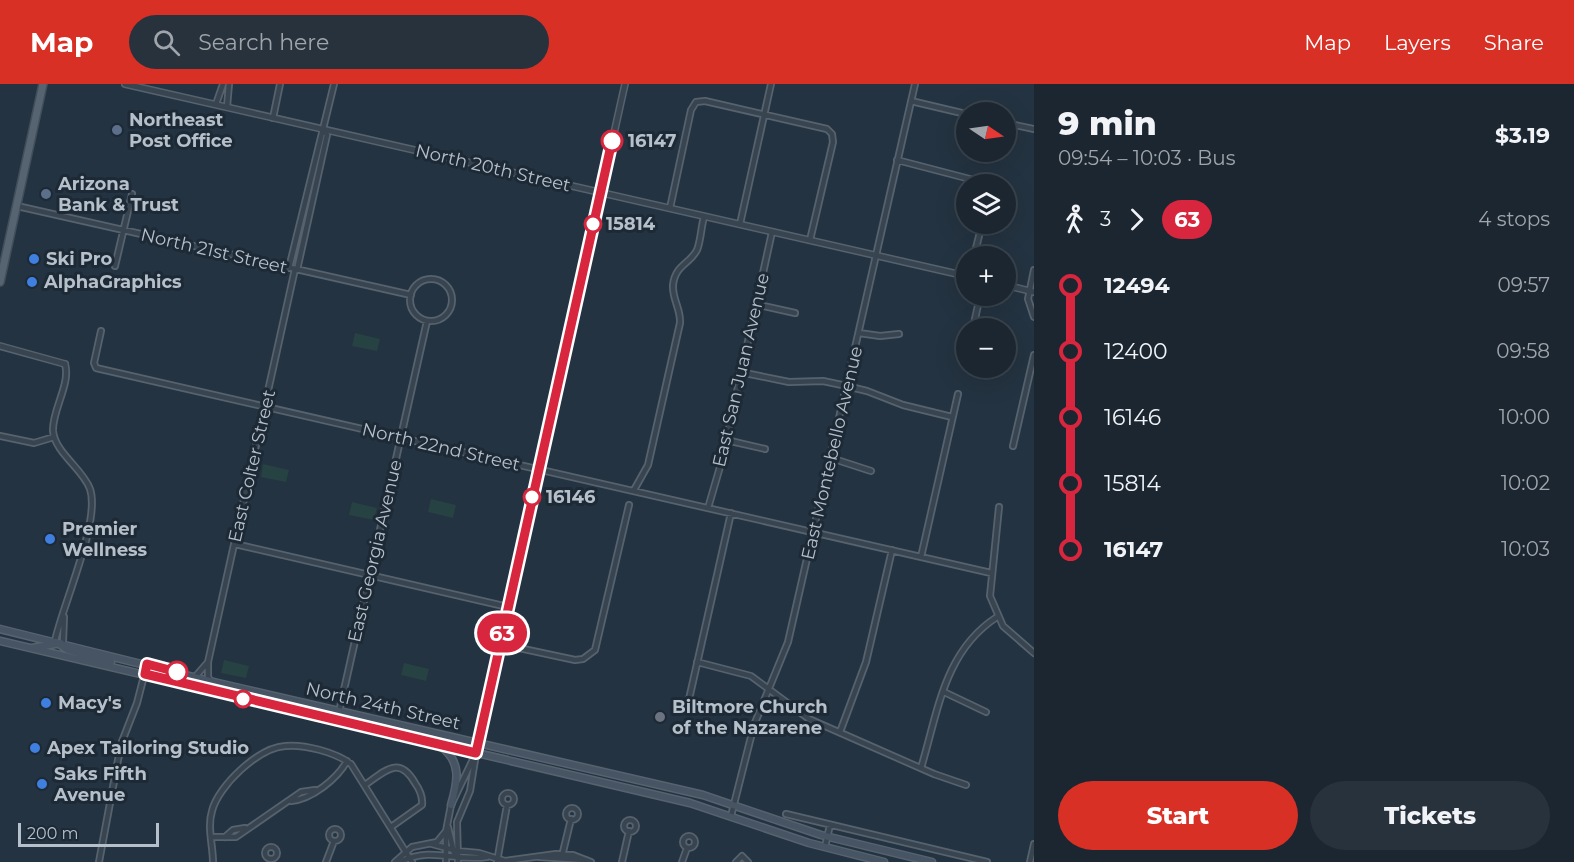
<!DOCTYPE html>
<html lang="en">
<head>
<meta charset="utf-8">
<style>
  body { margin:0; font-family:Montserrat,sans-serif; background:#28323d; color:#f1f3f6; height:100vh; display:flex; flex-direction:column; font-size:22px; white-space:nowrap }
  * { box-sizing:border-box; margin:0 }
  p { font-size:20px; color:#a0a5ab }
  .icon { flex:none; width:33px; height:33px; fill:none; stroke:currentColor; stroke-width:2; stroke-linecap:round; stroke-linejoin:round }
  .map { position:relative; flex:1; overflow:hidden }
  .details { display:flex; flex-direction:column; background:#1b2631; width:540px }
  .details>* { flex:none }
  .badge { padding:0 12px; border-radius:20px; font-size:21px; line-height:39px }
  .needle { width:39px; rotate:103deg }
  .controls { position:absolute; left:956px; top:18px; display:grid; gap:12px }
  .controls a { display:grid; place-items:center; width:60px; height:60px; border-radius:50%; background:#1b2631; box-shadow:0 6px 24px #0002,0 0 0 2px #39434d; font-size:30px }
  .scale { position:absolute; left:18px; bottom:15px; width:141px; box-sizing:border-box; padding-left:6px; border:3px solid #b5c0cb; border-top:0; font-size:16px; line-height:21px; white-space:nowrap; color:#b5c0cb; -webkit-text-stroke:4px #1d2a36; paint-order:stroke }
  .map>.badge { position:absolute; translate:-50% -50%; box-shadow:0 0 0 3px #fff }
  .legs { display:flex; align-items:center; gap:9px; height:66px; padding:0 24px; font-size:20px }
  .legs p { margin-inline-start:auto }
  .headline { display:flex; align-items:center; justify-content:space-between; height:102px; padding:0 24px }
  h1 { font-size:33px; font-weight:800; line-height:45px }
  .button { display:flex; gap:12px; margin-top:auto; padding:12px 24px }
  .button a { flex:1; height:69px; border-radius:36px; background:#d93025; color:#fff; font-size:24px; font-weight:800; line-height:69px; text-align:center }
  .button a+a { background:#28323d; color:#f1f3f6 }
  ul { padding:0 24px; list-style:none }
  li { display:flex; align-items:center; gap:21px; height:66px; font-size:22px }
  li i { display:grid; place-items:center; width:9px; height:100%; margin:0 8px; background:currentColor }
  li i::after { content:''; width:15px; height:15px; margin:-8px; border:4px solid; border-radius:50%; background:#1b2631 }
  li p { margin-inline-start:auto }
  li:first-child i { background:linear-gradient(#0000 50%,currentColor 0) }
  li:last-child i { background:linear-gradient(currentColor 50%,#0000 0) }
  header { display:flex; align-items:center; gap:36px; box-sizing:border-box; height:84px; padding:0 30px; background:#d93025; color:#fff }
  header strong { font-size:28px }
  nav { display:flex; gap:33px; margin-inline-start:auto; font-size:21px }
  .search { width:420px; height:54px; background:#28323d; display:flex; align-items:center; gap:15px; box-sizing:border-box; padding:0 21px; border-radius:33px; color:#a0a5ab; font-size:22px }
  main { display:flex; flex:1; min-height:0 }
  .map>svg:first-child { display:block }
  .park { fill:#264242 }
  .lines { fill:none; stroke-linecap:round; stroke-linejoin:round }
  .minor-casing { stroke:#56636e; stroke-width:8 }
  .tertiary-casing { stroke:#56636e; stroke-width:8 }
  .secondary-casing { stroke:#56636e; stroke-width:9 }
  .primary-casing { stroke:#424e5a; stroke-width:10 }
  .minor { stroke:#384551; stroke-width:4.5 }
  .tertiary { stroke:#384551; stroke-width:5 }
  .secondary { stroke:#465464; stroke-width:6 }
  .primary { stroke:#566471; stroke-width:7 }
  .line-1-casing { stroke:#fff; stroke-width:14 }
  .line-1 { stroke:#d7263d; stroke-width:9 }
  .service-dot { fill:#5c6f8a; stroke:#1d2a36; stroke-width:2 }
  .stop-1-dot { fill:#fff; stroke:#d7263d; stroke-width:3 }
  .shop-dot { fill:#3f7fe0; stroke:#1d2a36; stroke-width:2 }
  .worship-dot { fill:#6b7280; stroke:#1d2a36; stroke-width:2 }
  .labels { text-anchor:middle; stroke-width:6; stroke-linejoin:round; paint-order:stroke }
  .poi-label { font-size:18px; font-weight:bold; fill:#b5c0cb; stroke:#1d2a36; text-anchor:start }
  .stop-label { font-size:18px; font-weight:bold; fill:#b5c0cb; stroke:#1d2a36; text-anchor:start }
  .street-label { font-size:18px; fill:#b5c0cb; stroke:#1d2a36 }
</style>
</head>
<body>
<header>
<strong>Map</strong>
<div class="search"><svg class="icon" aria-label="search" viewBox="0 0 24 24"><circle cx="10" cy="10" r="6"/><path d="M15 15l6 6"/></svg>Search here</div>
<nav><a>Map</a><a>Layers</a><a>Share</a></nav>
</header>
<main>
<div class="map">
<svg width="1034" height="778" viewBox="0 0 1034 778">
  <rect width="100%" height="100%" fill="#243341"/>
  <path class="park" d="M355,249L380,255L377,267L352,262Z
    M263,380L289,386L286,398L261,393Z
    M431,415L456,421L453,434L428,428Z
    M352,418L377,424L374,436L349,431Z
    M224,576L249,582L246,594L221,589Z
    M404,579L429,585L426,597L401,591Z"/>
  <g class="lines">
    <g class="minor-casing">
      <path id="minor" d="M911,17L966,30
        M216,20L223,0
        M227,23L229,0
        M273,34L280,0
        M1005,39L1034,45
        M897,76L989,100
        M17,122L411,211
        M670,124L691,26L696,18L705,17L827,45L832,50L833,58L810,156
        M740,140L771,0
        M974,172L982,140
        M115,182L132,110
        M289,184L334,0
        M297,186L327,51L324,45
        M1034,186L1028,215L1034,233
        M410 216a21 21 0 1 1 42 0a21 21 0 1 1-42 0Z
        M755,220L795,229
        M973,244L980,212
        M101,247L94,279L96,284L991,489
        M859,249L880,252L899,250
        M740,288L789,298L823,297L842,301L867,307L903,321L952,333
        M0,352L34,359L54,353
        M726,356L765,365
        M1013,362L1034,271
        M831,374L871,387
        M634,406L648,381L680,239C681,225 672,215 673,201C675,181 690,180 697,166C701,156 701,143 704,133
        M999,423L990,512L1003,542L1034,569
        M708,424L722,376L772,148
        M235,460L508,523
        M921,473L958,310
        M55,557C62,522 101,437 90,405C83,385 55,369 53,347C52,326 71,300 65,280
        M63,558L64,533
        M500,560L575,576L583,575L595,566L629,421
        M697,578L751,592L809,635L934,690L966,701
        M195,593L208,578
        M211,598L208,593V578L295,185
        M944,608L986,628
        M687,624L731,429
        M339,628L427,237
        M840,648L866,578L892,466
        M921,684C938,628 944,567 997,533
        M365,701C385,687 399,671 415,699C420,706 423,712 422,721L391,743
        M502 715a6 6 0 1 1 12 0a6 6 0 1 1-12 0Z
        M291,717C312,715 337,695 347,677
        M566 730a6 6 0 1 1 12 0a6 6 0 1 1-12 0Z
        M786,730L987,778
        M731,732L754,641L788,558L915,0
        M624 742a6 6 0 1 1 12 0a6 6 0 1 1-12 0Z
        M448,743L454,769
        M329 751a6 6 0 1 1 12 0a6 6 0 1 1-12 0Z
        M683 758a6 6 0 1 1 12 0a6 6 0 1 1-12 0Z
        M212,753H236L301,708L315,706
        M225,753L233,746L245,744
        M432,760L457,767L479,769L505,777L556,770L573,771L591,778
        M825,763L830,741
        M265 769a6 6 0 1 1 12 0a6 6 0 1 1-12 0Z
        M562,772L571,735
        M539,773L586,776
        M99,778L121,660L137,619L147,580
        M213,778C213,762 207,743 212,727C218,702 258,664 285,662C304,660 335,668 351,680L412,778
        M326,778L334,757
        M395,778L412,763L437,758L446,747
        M400,778C433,762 454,778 487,773
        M446,778V747L451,721L476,669
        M458,778L457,738L470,707L476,670
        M497,778L507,721
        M622,778L629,747
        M682,778L687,764
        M736,778L742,772L748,778
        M1030,778L1034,760"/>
    </g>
    <g class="tertiary-casing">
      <path id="tertiary" d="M125,0L966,192
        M1005,201L1034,208
        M0,262L65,280
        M476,669L625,0"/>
    </g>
    <g class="secondary-casing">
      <path id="secondary" d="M0,545L218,599L703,711L821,751L932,778
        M0,557L690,719L809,759L884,778
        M56,558L68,566L111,578
        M32,564L61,559
        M440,662C462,677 458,698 451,721"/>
    </g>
    <g class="primary-casing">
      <path id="primary" d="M0,198L43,0"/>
    </g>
    <use href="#minor" class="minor"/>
    <use href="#tertiary" class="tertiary"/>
    <use href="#secondary" class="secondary"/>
    <use href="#primary" class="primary"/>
  </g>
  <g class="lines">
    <g class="line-1-casing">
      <path id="line-1" d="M177,588L147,580L145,590L476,669L612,57"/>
    </g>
    <use href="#line-1" class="line-1"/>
  </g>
  <g class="service-dot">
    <circle cx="117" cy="46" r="6"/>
    <circle cx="46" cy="110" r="6"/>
  </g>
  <g class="stop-1-dot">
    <circle cx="612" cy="57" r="10"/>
    <circle cx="593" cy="140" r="8"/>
    <circle cx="532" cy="413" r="8"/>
    <circle cx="177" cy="588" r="10"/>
    <circle cx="243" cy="615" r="8"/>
  </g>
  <g class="shop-dot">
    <circle cx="34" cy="175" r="6"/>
    <circle cx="32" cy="198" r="6"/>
    <circle cx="50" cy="455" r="6"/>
    <circle cx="46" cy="619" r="6"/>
    <circle cx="35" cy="664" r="6"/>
    <circle cx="42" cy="700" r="6"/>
  </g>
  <circle class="worship-dot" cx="660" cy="633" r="6"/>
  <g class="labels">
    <g class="poi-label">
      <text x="129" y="42">Northeast<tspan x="129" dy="21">Post Office</tspan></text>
      <text x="58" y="106">Arizona<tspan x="58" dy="21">Bank &amp; Trust</tspan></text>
      <text x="46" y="181">Ski Pro</text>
      <text x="44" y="204">AlphaGraphics</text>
      <text x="62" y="451">Premier<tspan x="62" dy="21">Wellness</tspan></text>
      <text x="58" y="625">Macy's</text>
      <text x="672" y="629">Biltmore Church<tspan x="672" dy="21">of the Nazarene</tspan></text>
      <text x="47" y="670">Apex Tailoring Studio</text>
      <text x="54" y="696">Saks Fifth<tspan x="54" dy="21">Avenue</tspan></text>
    </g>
    <g class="stop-label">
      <text x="628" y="63">16147</text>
      <text x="606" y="146">15814</text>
      <text x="546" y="419">16146</text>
    </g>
    <g class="street-label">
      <text transform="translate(493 84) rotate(13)" y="6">North 20th Street</text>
      <text transform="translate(214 167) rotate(13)" y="6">North 21st Street</text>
      <text transform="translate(741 286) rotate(-77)" y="6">East San Juan Avenue</text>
      <text transform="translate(441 363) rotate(13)" y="6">North 22nd Street</text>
      <text transform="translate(832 369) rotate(-77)" y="6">East Montebello Avenue</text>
      <text transform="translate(252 382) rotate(-77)" y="6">East Colter Street</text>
      <text transform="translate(375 467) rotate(-77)" y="6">East Georgia Avenue</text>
      <text transform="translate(383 622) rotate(13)" y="6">North 24th Street</text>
    </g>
  </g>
</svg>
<div class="controls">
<a><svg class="needle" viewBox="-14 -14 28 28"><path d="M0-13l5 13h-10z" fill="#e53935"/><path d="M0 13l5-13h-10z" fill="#a0a5ab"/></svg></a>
<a><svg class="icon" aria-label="layers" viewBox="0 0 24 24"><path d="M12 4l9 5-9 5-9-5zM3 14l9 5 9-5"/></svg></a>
<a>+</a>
<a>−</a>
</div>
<div class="scale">200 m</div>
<b class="badge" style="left:502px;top:549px;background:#d7263d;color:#fff">63</b>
</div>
<section class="details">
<div class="headline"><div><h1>9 min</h1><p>09:54 – 10:03 · Bus</p></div><b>$3.19</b></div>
<div class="legs"><svg class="icon" aria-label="walk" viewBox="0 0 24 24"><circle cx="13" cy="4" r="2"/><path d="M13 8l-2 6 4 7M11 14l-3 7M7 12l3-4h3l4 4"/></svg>3<svg class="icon" aria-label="forward" viewBox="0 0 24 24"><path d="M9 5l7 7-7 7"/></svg><b class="badge" style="background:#d7263d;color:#fff">63</b><p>4 stops</p></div>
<ul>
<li><i style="color:#d7263d"></i><b>12494</b><p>09:57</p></li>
<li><i style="color:#d7263d"></i><span>12400</span><p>09:58</p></li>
<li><i style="color:#d7263d"></i><span>16146</span><p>10:00</p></li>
<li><i style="color:#d7263d"></i><span>15814</span><p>10:02</p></li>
<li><i style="color:#d7263d"></i><b>16147</b><p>10:03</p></li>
</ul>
<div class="button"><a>Start</a><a>Tickets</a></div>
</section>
</main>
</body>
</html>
